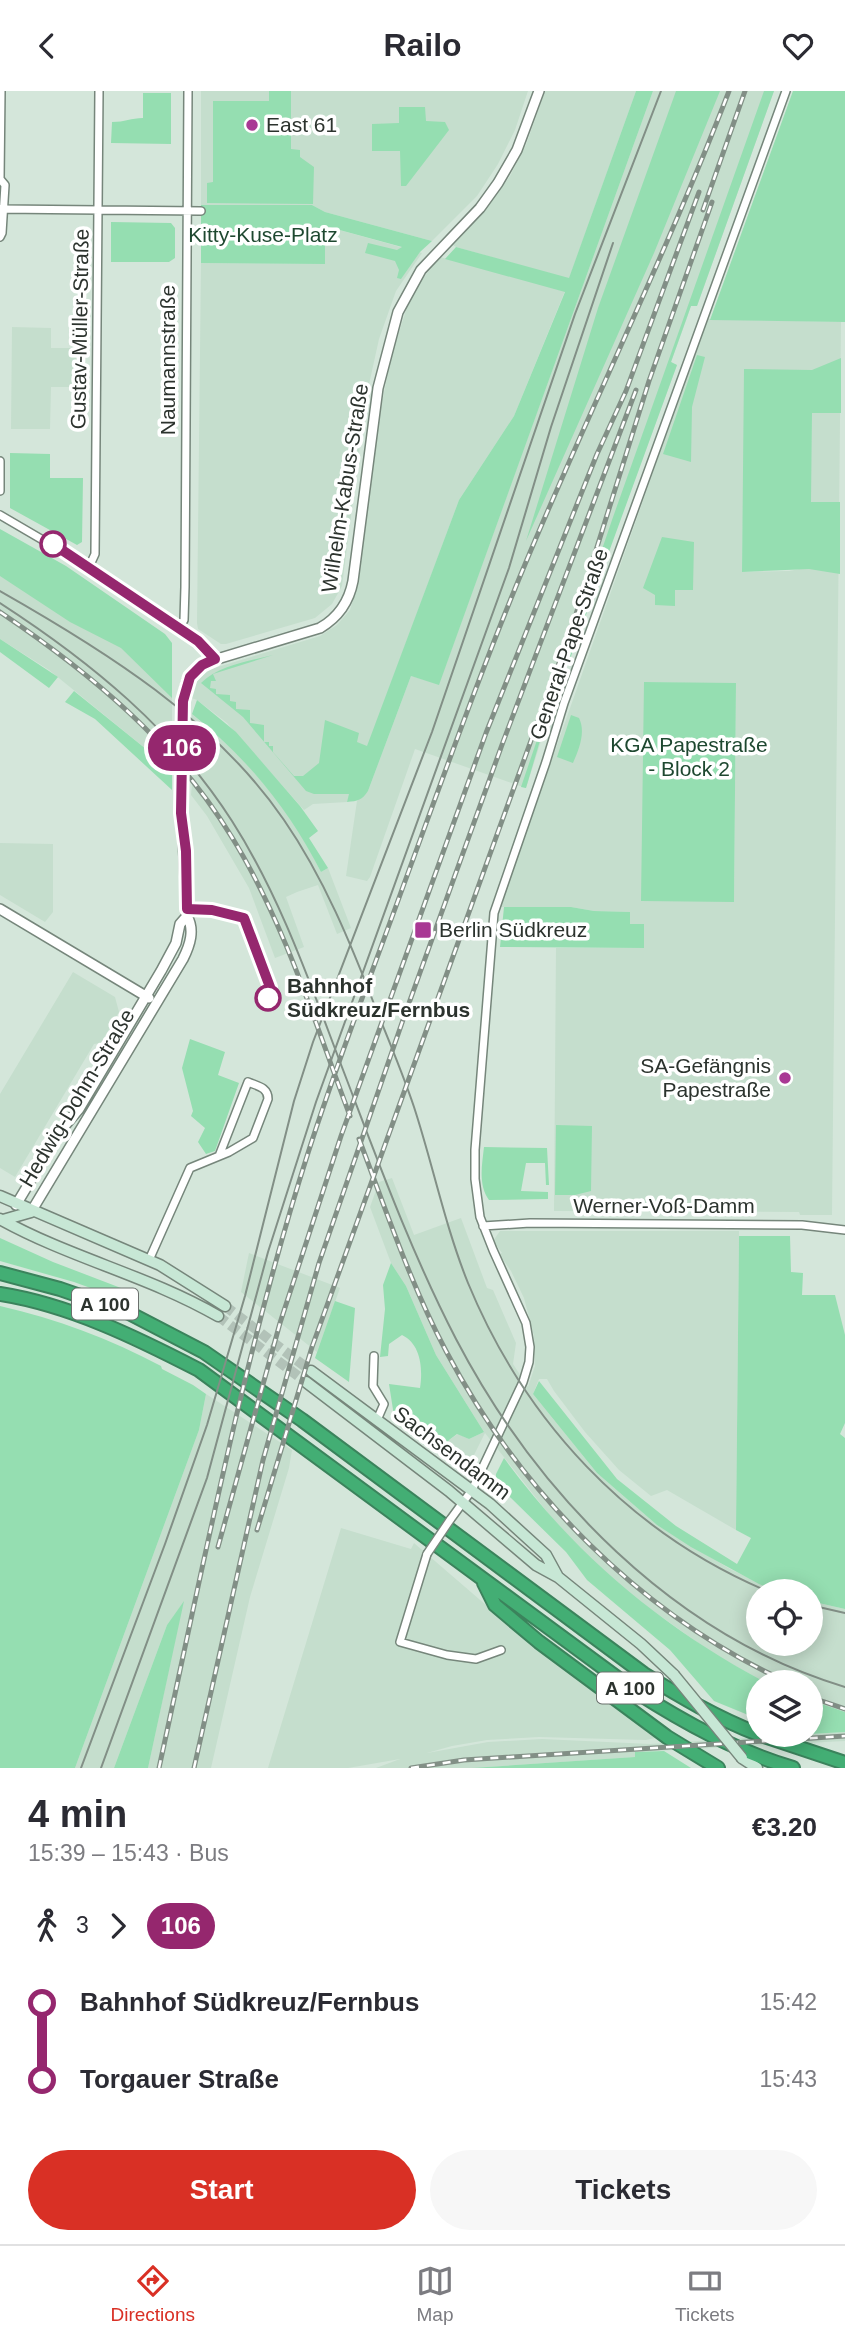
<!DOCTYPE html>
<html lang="en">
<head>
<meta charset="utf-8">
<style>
  body { margin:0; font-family:Arial,sans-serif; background:#f7f7f7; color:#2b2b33; height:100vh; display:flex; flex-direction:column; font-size:26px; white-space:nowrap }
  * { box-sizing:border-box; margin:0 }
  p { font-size:23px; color:#7c7c81 }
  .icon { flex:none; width:38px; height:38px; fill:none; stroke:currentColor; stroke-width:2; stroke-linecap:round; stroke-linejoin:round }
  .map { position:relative; height:1677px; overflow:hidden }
  .drawer { display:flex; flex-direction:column; background:#fff; flex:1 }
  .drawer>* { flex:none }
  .badge { padding:0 14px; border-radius:23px; font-size:24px; line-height:46px }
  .controls { position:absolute; left:746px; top:1488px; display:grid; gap:14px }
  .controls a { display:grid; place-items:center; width:77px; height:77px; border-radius:50%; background:#fff; box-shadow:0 4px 18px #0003; font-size:35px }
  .map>.badge { position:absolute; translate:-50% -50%; box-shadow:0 0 0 4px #fff }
  .legs { display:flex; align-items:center; gap:10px; height:77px; padding:0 28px; font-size:23px }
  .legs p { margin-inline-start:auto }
  .overview { display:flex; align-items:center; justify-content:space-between; height:119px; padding:0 28px }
  h1 { font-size:38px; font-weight:700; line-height:52px }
  .action { display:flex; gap:14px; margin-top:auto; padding:14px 28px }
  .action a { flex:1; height:80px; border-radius:42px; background:#d93025; color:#fff; font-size:28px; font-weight:700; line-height:80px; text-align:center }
  .action a+a { background:#f7f7f7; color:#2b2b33 }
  ul { padding:0 28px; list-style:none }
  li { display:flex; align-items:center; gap:24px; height:77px; font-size:26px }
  li i { display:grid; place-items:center; width:10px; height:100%; margin:0 9px; background:currentColor }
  li i::after { content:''; width:18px; height:18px; margin:-9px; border:5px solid; border-radius:50%; background:#fff }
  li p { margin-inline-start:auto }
  li:first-child i { background:linear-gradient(#0000 50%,currentColor 0) }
  li:last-child i { background:linear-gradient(currentColor 50%,#0000 0) }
  header { display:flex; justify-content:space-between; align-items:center; height:91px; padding:0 28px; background:#fff; font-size:32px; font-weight:700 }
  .tab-bar { display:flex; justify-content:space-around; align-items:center; height:98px; border-top:2px solid #e1e1e2; background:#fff; font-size:19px; color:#7c7c81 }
  .tab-bar a { display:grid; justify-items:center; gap:4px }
  .tab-bar .active { color:#d93025 }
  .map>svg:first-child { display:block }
  .built { fill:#c5decd; fill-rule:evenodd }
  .green { fill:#95deb1 }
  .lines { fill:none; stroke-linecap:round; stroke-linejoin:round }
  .secondary-tunnel { stroke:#b2c2b8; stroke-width:10; stroke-dasharray:10 5; stroke-linecap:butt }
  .minor-casing { stroke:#76867b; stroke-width:10 }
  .tertiary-casing { stroke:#76867b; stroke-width:12 }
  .secondary-casing { stroke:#76867b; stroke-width:13 }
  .motorway-casing { stroke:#3b835c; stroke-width:16 }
  .minor { stroke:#fff; stroke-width:7 }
  .tertiary { stroke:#fff; stroke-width:9 }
  .secondary { stroke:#c7e7d5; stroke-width:10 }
  .motorway { stroke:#43ae74; stroke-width:12 }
  .tram { stroke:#828f86; stroke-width:2 }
  .rail-casing { stroke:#828f86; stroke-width:5 }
  .rail { stroke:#fff; stroke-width:2.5; stroke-dasharray:8; stroke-linecap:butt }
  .minor-bridge-casing { stroke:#76867b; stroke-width:10; stroke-linecap:butt }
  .secondary-bridge-casing { stroke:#76867b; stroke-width:13; stroke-linecap:butt }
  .minor-bridge { stroke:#fff; stroke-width:7 }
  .secondary-bridge { stroke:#c7e7d5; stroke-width:10 }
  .line-1-casing { stroke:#fff; stroke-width:16 }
  .line-1 { stroke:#95276e; stroke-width:10 }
  .poi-dot { fill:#a93894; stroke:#fff; stroke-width:2.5 }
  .stop-1-dot { fill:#fff; stroke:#95276e; stroke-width:3.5 }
  .labels { text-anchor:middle; stroke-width:7; stroke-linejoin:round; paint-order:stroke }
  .shield { fill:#fff; stroke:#6b706d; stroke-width:2 }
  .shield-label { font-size:19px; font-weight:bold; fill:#2c332e }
  .poi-label { font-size:21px; fill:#2c332e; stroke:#fff; text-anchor:start }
  .park-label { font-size:21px; fill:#1e4830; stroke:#fff }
  .street-label { font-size:21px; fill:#2c332e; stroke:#fff }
  .stop-label { font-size:21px; font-weight:bold; fill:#2c332e; stroke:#fff; text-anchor:start }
</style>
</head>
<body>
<header><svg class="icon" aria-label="back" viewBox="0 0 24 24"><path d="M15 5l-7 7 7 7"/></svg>Railo<svg class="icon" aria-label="heart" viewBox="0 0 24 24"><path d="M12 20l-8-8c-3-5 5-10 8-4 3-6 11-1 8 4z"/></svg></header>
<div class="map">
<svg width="845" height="1677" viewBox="0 0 845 1677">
  <rect width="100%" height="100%" fill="#d4e6da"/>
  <path class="built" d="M201,0H528L515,39L498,73L477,105L432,150L325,121L312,114H201Z
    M545,0H636L569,188L456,156L453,154L484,121L510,85L526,54Z
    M653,0H774L697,215H691L687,227L671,271L677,274L555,606L526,697L415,658L370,786L367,790L346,785L357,710L368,700L411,585L439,593Z
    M325,135L422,162L396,200L379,248L366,307L342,495L332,513L315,527L226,553H221L198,538L197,532L201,172L325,173Z
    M440,166L565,200L514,325L459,409L347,711L313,713L304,719L227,632L197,609L189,606L199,587L211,578L320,545L337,534L350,519L358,493L381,317L391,266L409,210L418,194Z
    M707,228L841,231L832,1124H800L799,1121L554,1120L556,857H644V834L630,833V821L594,820L571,816H500ZM812,280L810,476L789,480L742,481L744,369ZM644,591L736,593L734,811Z
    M12,236L51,237V257H84V296H51L50,338H11Z
    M0,475L172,584V679L49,579L0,548Z
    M192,623L241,666L275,706L300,741L321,781L328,777L351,837L337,843L318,794L297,801L286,806L304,856L275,867L249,797L207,725L191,704L194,671L192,668Z
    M0,752L53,753V821L45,831L0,804Z
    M73,881L115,906L119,921L101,952L94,953L15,1086L0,1077V1003Z
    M392,1087L414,1144L461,1127L487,1197L493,1199L516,1252L513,1273L528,1296L535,1275L534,1245L524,1207L511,1180L499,1163L502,1162L493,1150L500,1140H739L736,1439L667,1399L651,1405L619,1379L585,1341L554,1300L547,1288H539L533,1303L597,1382L657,1434L730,1478L777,1500H758V1552H810V1510L845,1518V1621L810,1609V1591H765L715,1564L631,1504L598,1475L555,1431L485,1342L469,1374L462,1371L458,1372L441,1361L449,1349L458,1343L469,1348L484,1341L436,1264L406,1195L391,1172L370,1116L379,1091Z
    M249,1162L340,1197L317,1261L241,1201Z
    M206,1303L292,1359L289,1377L250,1506L211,1677H148L183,1512L167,1534L114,1677H75L199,1339Z
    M341,1437L411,1458L414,1452L508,1533L656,1644L655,1647L646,1649L539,1646L487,1649L452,1655L427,1662L488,1651L542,1648L650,1653L845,1641V1650L636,1661V1666L472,1677H376L400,1668L348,1677H268Z"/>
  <path class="green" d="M269,0H291V58L300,59V66L314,76L313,113L207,112V92L213,91V10H269Z
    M636,0H653L439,594L411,585L368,700C362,709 358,710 347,711L349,703H314L306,700L243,626L201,592C219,574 250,570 273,564L213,583L216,590H211L210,597L216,598V603L230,604V610L236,611V618L250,619V632L264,634V651H269V655H273V661L294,685H303L319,672L325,629L359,642L357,651L367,655L459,409L514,325L565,201L445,168L456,156L569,187Z
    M676,0H720L654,162L526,450L598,217Z
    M764,0H774L697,215H691L671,271L677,274L539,653L526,697L521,696L612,429Z
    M793,0H845V231L710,229Z
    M143,2H171V53L111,52L112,31C125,31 131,27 143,27Z
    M399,16H425L426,30L445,31L449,39L406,95H401L400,60H372V33L399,32Z
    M201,114H312L325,121L432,150L420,161L401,188L397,187L399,179L395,170L365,162L368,152L397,159L402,156L325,135V173L201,172Z
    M111,131L171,132L175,137V167L169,171H111Z
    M697,264L705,266L692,316L691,371L663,363Z
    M841,267V322H812L811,411H840V483L809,478L742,481L744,278L812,279Z
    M10,362L50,363V387H83L82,451L77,454L10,417Z
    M0,438L66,475L165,543L172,552V607L121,557L70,531L0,485Z
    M662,446L694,451L693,499H675V515L655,514V504L643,497Z
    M0,548L58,586L49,597L0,561Z
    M644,591L736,592L734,811L641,810Z
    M74,600L172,679V699L95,628L65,611Z
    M197,609L236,641L300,715L318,740L309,747L328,777L321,781C288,717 248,668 192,623Z
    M571,624L579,627C586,641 579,658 573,672L557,666Z
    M504,816H571L594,820L630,821V833H644V857L500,856Z
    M190,948L225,961L218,984L239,992L215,1060L206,1063L198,1051L205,1037L191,1025L193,1020L182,977Z
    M556,1034L592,1035L591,1100L575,1104H555Z
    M484,1056L547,1057L549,1094H546L545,1072H526L521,1100L548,1101V1108L489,1109C478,1094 482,1074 484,1056Z
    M739,1145H790L791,1181L803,1182L802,1204H835L845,1244V1332L840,1343L845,1347V1518L810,1510V1500H777L759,1493L691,1456L657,1434L597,1382L533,1303L539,1290L617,1388L676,1435L737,1473L751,1447L736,1439Z
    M0,1147L53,1171L134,1202L129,1211L74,1191L0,1170Z
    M391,1172L406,1195L436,1264L484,1341L469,1348L457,1343L449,1349L441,1361L394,1325L389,1293L420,1297C423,1278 421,1253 402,1244L389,1253L388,1265L380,1266L385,1218L383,1194Z
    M335,1210L355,1217L349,1291L315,1267Z
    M0,1215C57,1228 110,1248 161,1275L162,1278L193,1294L206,1303L199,1339L75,1677H0Z
    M504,1367C573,1462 661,1536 765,1591H758V1628L714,1610L670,1559L587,1489L566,1461L511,1407L496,1395V1383Z
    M184,1510L148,1677H114L167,1534Z
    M810,1609L845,1621V1641L810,1643Z
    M664,1660L691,1677H472L635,1666V1661Z"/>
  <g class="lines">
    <path class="secondary-tunnel" d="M225,1215L311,1280
      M218,1225L306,1291"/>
    <g class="minor-casing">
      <path id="minor" d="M0,118L201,120
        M0,146L2,142L5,94L0,88L1,0
        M0,370V400
        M0,424L89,476L198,549L215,568
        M89,476L95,463L99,0
        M179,536L184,529L185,496L188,0
        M483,1135L530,1132L802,1134L845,1139
        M149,1169L190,1077L229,1061L253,1047L268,1008C268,996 257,995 248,991L219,1065
        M374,1265L373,1295L384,1313L377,1329
        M450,1429L472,1399L523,1291L529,1271L530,1256L526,1232L493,1159L480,1126L475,1088V1059L494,822L546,671L564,612L786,0
        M427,1463L400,1551L447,1564L476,1568L501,1559"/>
    </g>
    <g class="tertiary-casing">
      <path id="tertiary" d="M0,818L149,907
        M16,1114L61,1039L79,1018L161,880L176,852L180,833L187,825
        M31,1121L183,868C190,854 195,839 187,825L181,706L182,610L187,590L204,572L320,537C339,526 349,511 353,490L378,297L398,221L421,179L480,117L498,92L517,59L539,0"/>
    </g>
    <g class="secondary-casing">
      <path id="secondary" d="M0,1105L160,1174L225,1215
        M0,1128C70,1167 149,1185 218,1225
        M3,1129L31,1121
        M311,1280L490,1413L546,1464L558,1486
        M306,1291L449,1400L536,1474L558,1486L641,1553L674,1584
        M742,1667L757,1677"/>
    </g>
    <g class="motorway-casing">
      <path id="motorway" d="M0,1182L60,1198L129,1222L204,1261L302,1329L644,1583C681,1606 717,1627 758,1643
        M0,1203C70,1214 137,1247 199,1279L635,1600C685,1632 736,1660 793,1677
        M484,1492L495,1514L539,1551L667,1646L718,1677
        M758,1643L845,1672"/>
    </g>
    <use href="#minor" class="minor"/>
    <use href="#tertiary" class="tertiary"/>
    <use href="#secondary" class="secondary"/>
    <use href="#motorway" class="motorway"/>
    <path class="tram" d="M0,500C104,559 215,628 284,729C324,787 351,853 376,918C389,950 403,983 414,1016C433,1074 445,1135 468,1192C525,1330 628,1441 767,1500
      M0,512C91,571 173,638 232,730C282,808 312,898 345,984C379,1073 412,1163 456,1248C537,1403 674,1545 845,1596
      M810,1514L845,1522
      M81,1677L165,1453L207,1334L245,1205L294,1010L313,951L432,641L575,223L661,0
      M101,1677L207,1387L268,1161L316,1011L509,477L551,336L613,152"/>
    <g class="rail-casing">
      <path id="rail" d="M703,119L745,0
        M0,521C92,583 175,652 233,748C285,833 315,932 350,1025
        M359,1048C386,1119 410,1192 446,1260C520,1401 641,1524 787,1591
        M257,1439L312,1256L572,536L649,290L712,111
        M218,1456L280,1232L341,1045L486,642L597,363L626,300L699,101
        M810,1606L845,1618
        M159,1677C204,1471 244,1263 308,1062C337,971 372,882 404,793C445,681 485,568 531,459C596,305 669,156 729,0
        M194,1677L263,1369L319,1172L404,926L503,651L636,299
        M411,1677L464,1669L845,1645"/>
    </g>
    <use href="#rail" class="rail"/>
    <g class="minor-bridge-casing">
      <path id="minor-bridge" d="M427,1463L450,1429"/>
    </g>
    <g class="secondary-bridge-casing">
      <path id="secondary-bridge" d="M674,1584L742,1667"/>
    </g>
    <use href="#minor-bridge" class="minor-bridge"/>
    <use href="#secondary-bridge" class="secondary-bridge"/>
  </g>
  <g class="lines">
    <g class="line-1-casing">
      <path id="line-1" d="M53,453L198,550L215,568L202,574L190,586L183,610L181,722L186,760L187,818L212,819L244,827L270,896L268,907"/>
    </g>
    <use href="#line-1" class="line-1"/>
  </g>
  <g class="poi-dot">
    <circle cx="252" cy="34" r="7"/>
    <rect x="414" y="830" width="18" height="18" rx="3.5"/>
    <circle cx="785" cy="987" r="7"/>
  </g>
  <g class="stop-1-dot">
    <circle cx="53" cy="453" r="12"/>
    <circle cx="268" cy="907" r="12"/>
  </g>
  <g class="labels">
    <g class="shield">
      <rect x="72" y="1197.5" width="66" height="31" rx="5"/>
      <rect x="597" y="1581.5" width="66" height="31" rx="5"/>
    </g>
    <g class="shield-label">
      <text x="105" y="1220">A 100</text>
      <text x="630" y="1604">A 100</text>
    </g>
    <g class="poi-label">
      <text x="266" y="41">East 61</text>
      <text x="439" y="846">Berlin Südkreuz</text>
      <text x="771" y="982" text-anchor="end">SA-Gefängnis<tspan x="771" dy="24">Papestraße</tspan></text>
    </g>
    <g class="park-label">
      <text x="263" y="151">Kitty-Kuse-Platz</text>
      <text x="689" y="661">KGA Papestraße<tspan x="689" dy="24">- Block 2</tspan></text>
    </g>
    <g class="street-label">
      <text transform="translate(80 238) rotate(-89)" y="7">Gustav-Müller-Straße</text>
      <text transform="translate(168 269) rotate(-90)" y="7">Naumannstraße</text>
      <text transform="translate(345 397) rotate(-81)" y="7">Wilhelm-Kabus-Straße</text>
      <text transform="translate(569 553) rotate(-71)" y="7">General-Pape-Straße</text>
      <text transform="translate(77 1007) rotate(-59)" y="7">Hedwig-Dohm-Straße</text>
      <text x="664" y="1122">Werner-Voß-Damm</text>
      <text transform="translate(452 1362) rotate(37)" y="7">Sachsendamm</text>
    </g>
    <g class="stop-label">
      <text x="287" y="902">Bahnhof<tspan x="287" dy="24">Südkreuz/Fernbus</tspan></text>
    </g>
  </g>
</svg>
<div class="controls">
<a><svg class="icon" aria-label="locate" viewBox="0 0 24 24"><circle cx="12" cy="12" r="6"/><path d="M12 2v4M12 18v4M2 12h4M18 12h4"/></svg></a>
<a><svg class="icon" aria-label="layers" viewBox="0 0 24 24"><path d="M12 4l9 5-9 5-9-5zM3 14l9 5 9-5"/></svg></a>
</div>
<b class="badge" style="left:182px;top:657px;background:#95276e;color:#fff">106</b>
</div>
<section class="drawer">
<div class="overview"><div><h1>4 min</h1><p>15:39 – 15:43 · Bus</p></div><b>€3.20</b></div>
<div class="legs"><svg class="icon" aria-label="walk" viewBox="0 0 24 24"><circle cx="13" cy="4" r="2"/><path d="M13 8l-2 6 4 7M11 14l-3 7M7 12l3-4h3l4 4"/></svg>3<svg class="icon" aria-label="forward" viewBox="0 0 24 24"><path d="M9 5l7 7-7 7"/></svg><b class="badge" style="background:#95276e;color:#fff">106</b></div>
<ul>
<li><i style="color:#95276e"></i><b>Bahnhof Südkreuz/Fernbus</b><p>15:42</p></li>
<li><i style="color:#95276e"></i><b>Torgauer Straße</b><p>15:43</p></li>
</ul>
<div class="action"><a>Start</a><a>Tickets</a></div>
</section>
<nav class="tab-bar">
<a class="active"><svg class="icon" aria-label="directions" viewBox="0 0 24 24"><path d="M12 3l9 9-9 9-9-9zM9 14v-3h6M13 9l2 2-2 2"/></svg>Directions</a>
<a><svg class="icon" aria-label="map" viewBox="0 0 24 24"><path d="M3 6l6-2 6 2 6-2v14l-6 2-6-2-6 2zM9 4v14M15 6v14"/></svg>Map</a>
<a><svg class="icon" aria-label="tickets" viewBox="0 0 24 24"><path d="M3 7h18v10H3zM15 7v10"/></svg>Tickets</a>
</nav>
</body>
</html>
